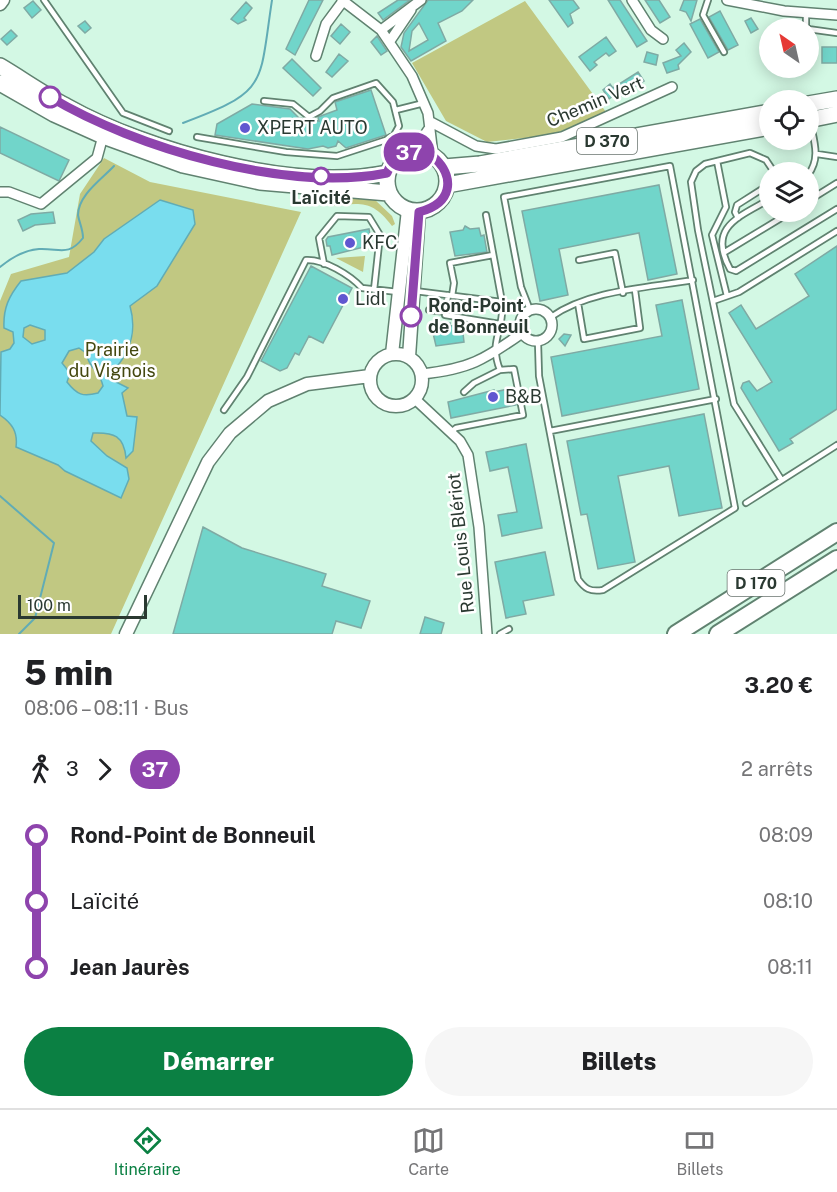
<!DOCTYPE html>
<html lang="fr">
<head>
<meta charset="utf-8">
<style>
  body { margin:0; font-family:"Public Sans",sans-serif; background:#f6f6f6; color:#202124; height:100vh; display:flex; flex-direction:column; font-size:22px; white-space:nowrap }
  * { box-sizing:border-box; margin:0 }
  p { font-size:20px; color:#757577 }
  .icon { flex:none; width:33px; height:33px; fill:none; stroke:currentColor; stroke-width:2; stroke-linecap:round; stroke-linejoin:round }
  .map { position:relative; height:634px; overflow:hidden }
  .sheet { display:flex; flex-direction:column; background:#fff; flex:1 }
  .sheet>* { flex:none }
  .badge { padding:0 12px; border-radius:20px; font-size:21px; line-height:39px }
  .needle { width:39px; rotate:326deg }
  .fabs { position:absolute; left:759px; top:18px; display:grid; gap:12px }
  .fabs a { display:grid; place-items:center; width:60px; height:60px; border-radius:50%; background:#fff; box-shadow:0 3px 15px #0003; font-size:30px }
  .scale { position:absolute; left:18px; bottom:15px; width:129px; box-sizing:border-box; padding-left:6px; border:3px solid #2a3931; border-top:0; font-size:16px; line-height:21px; white-space:nowrap; color:#2a3931; -webkit-text-stroke:4px #fff; paint-order:stroke }
  .map>.badge { position:absolute; translate:-50% -50%; box-shadow:0 0 0 3px #fff }
  .legs { display:flex; align-items:center; gap:9px; height:66px; padding:0 24px; font-size:20px }
  .legs p { margin-inline-start:auto }
  .overview { display:flex; align-items:center; justify-content:space-between; height:102px; padding:0 24px }
  h1 { font-size:33px; font-weight:800; line-height:45px }
  .action { display:flex; gap:12px; margin-top:auto; padding:12px 24px }
  .action a { flex:1; height:69px; border-radius:36px; background:#0b8043; color:#fff; font-size:24px; font-weight:800; line-height:69px; text-align:center }
  .action a+a { background:#f6f6f6; color:#202124 }
  ul { padding:0 24px; list-style:none }
  li { display:flex; align-items:center; gap:21px; height:66px; font-size:22px }
  li i { display:grid; place-items:center; width:9px; height:100%; margin:0 8px; background:currentColor }
  li i::after { content:''; width:15px; height:15px; margin:-8px; border:4px solid; border-radius:50%; background:#fff }
  li p { margin-inline-start:auto }
  li:first-child i { background:linear-gradient(#0000 50%,currentColor 0) }
  li:last-child i { background:linear-gradient(currentColor 50%,#0000 0) }
  .tabs { display:flex; justify-content:space-around; align-items:center; height:84px; border-top:2px solid #e0e0e0; background:#fff; font-size:16px; color:#757577 }
  .tabs a { display:grid; justify-items:center; gap:3px }
  .tabs .current { color:#0b8043 }
  .map>svg:first-child { display:block }
  .green { fill:#c1c882 }
  .water { fill:#79ddee; stroke:#61acb5; stroke-width:1.5; fill-rule:evenodd }
  .lines { fill:none; stroke-linecap:round; stroke-linejoin:round }
  .stream { stroke:#61acb5; stroke-width:2 }
  .building { fill:#71d5ca; stroke:#7faaa4; stroke-width:1.5; fill-rule:evenodd }
  .service-casing { stroke:#608270; stroke-width:8 }
  .minor-casing { stroke:#608270; stroke-width:12 }
  .tertiary-casing { stroke:#608270; stroke-width:15 }
  .primary-casing { stroke:#608270; stroke-width:18 }
  .trunk-casing { stroke:#608270; stroke-width:20 }
  .service { stroke:#fff; stroke-width:4.5 }
  .minor { stroke:#fff; stroke-width:9 }
  .tertiary { stroke:#fff; stroke-width:12 }
  .primary { stroke:#fff; stroke-width:15 }
  .trunk { stroke:#fff; stroke-width:16 }
  .line-1-casing { stroke:#fff; stroke-width:14 }
  .line-1 { stroke:#8e44ad; stroke-width:9 }
  .stop-1-dot { fill:#fff; stroke:#8e44ad; stroke-width:3 }
  .poi-dot { fill:#6057d0; stroke:#fff; stroke-width:2 }
  .labels { text-anchor:middle; stroke-width:5; stroke-linejoin:round; paint-order:stroke }
  .shield { fill:#fff; stroke:#6a746f; stroke-width:1.5 }
  .shield-label { font-size:16px; font-weight:bold; fill:#2a3931 }
  .street-label { font-size:18px; fill:#2a3931; stroke:#fff }
  .poi-label { font-size:18px; fill:#2a3931; stroke:#fff; text-anchor:start }
  .stop-label { font-size:18px; font-weight:bold; fill:#2a3931; stroke:#fff }
  .park-label { font-size:18px; fill:#444810; stroke:#fff }
</style>
</head>
<body>
<div class="map">
<svg width="837" height="634" viewBox="0 0 837 634">
  <rect width="100%" height="100%" fill="#d3f8e4"/>
  <path class="green" d="M525,1L606,112L552,135L487,142L446,121L412,63Z
    M104,158L150,182L301,212L111,634H0V301L11,274L69,257L80,194Z
    M328,199H374L392,216L395,224L392,226C372,200 362,203 331,206Z
    M365,256L363,272L336,258Z"/>
  <path class="water" d="M160,200L193,210L195,224L157,286L130,306C137,331 131,351 114,370L116,382L128,388L122,393L127,416L137,417L133,451L126,458C124,436 114,432 93,433L91,441L107,456L127,468L129,479L121,498L65,471L58,465L16,447C18,432 12,423 0,415L1,352L10,349L14,343L13,332L4,328C3,308 9,296 21,281L67,273L94,252L104,239ZM30,325L45,330V340L32,344L23,337L24,328ZM79,348L86,353C89,369 100,371 103,386L98,393C83,397 77,395 67,382L70,373L62,363L69,351Z"/>
  <g class="lines">
    <path class="stream" d="M183,123C269,91 259,85 272,0
      M0,267C11,258 24,250 39,249C60,248 68,257 83,238C83,229 79,222 78,215C78,195 102,179 114,166
      M0,496L54,543L35,618L19,634"/>
  </g>
  <path class="building" d="M309,0H323L295,55L286,49Z
    M398,0H410L383,20L378,13Z
    M428,0H473L462,11L438,23L446,41L411,61L401,47L404,33ZM419,23L428,40L409,51L412,31Z
    M549,0H573L579,8L570,14L573,23L568,27Z
    M608,0H620L647,41L637,47Z
    M645,0H659L670,17L660,23Z
    M684,0H697L691,21L686,12L680,10Z
    M33,1L41,10L32,18L24,8Z
    M246,2L252,8L244,18L246,20L238,24L231,19Z
    M720,11L738,45L728,50L709,17Z
    M751,18L758,29L751,33L745,21Z
    M700,19L719,52L708,58L690,24Z
    M85,21L91,28L85,33L78,26Z
    M341,24L350,32L340,44L331,36Z
    M11,30L17,36L7,45L1,39Z
    M377,36L387,51L381,55L371,42Z
    M606,37L616,51L609,56L606,53L594,62L597,65L590,71L579,57Z
    M684,43L691,52L678,65L679,69L667,73L663,63L681,56L676,50Z
    M822,47H837V63H822Z
    M647,52L658,55L656,65L644,62Z
    M339,54L348,61L332,77L326,72Z
    M292,59L321,88L313,96L283,68Z
    M638,72L644,81L619,97L617,93L609,99L603,90L610,84L613,88Z
    M371,90L386,135L346,148L338,141L336,146L328,148L323,146L308,149L215,135L217,124L252,104L290,109L299,118L319,121L318,117L337,110L335,102Z
    M0,127L69,160L59,181L0,153Z
    M659,185L677,274L648,280L639,233L559,249L568,295L540,301L522,211Z
    M53,212L55,223L35,225L23,231L18,220L31,214Z
    M465,226L470,229L479,228L481,236L484,235L487,252L455,256L450,232L463,230Z
    M369,229L372,245L332,255L330,246H327L326,240L328,237Z
    M837,246V409L790,439L793,443L779,451L741,388L743,383L749,381L757,391L772,382L729,313L741,305L756,329L809,296L795,274Z
    M311,266L352,288L323,343L309,336L299,355L295,353L287,368L280,371L261,361Z
    M682,300L699,389L562,416L551,357L662,336L656,305Z
    M450,323V326L462,324L464,342L436,346L432,329Z
    M564,334L571,335L565,346L559,339Z
    M513,388L516,405L451,418L448,402L494,390V392Z
    M704,414L722,508L679,516L669,466L618,476L635,562L598,569L587,514L581,515L567,441Z
    M526,444L542,528L502,536L498,515L517,512L508,467L490,471L486,452Z
    M203,527L242,548L326,574L322,586L370,601L361,628L336,621L332,634H173Z
    M545,552L554,595L523,601L526,614L506,618L495,562Z
    M425,617L444,623L441,634H420Z"/>
  <g class="lines">
    <g class="service-casing">
      <path id="service" d="M44,0L123,113L169,131
        M708,0L703,15L724,52
        M806,13V26L808,28
        M808,29L837,33
        M396,110L424,103
        M197,137L286,152L337,156L386,140L394,135L399,126L393,102L376,83L333,98L320,111L309,117L293,104L264,101
        M817,154L837,157
        M717,161L726,207L712,235L727,296
        M774,172L766,160L750,153L705,164L696,171L691,182L698,230L734,404L781,479
        M808,175C821,158 814,141 810,121
        M770,199C739,217 707,227 730,269L736,271L837,209
        M808,201L837,183
        M486,215L502,302
        M738,218L735,212L737,205L770,184
        M725,252L791,212
        M579,260L615,253L623,293
        M324,264L319,238L337,216L369,217L380,235L374,290
        M415,291L502,302C505,331 488,339 500,370L514,369L523,415L456,428L451,432
        M448,295L445,315L500,324
        M452,296L454,283L450,263L493,255
        M713,301L739,292L837,231
        M578,303L584,339L640,328L635,290
        M429,310L446,312
        M530,310L521,287L504,197L670,166L735,508L603,590C590,592 585,589 578,579L539,376L538,342
        M551,317C589,290 647,288 693,280
        M464,392L474,383L500,370
        M224,410L247,377L306,260C324,259 350,275 362,288L398,292
        M550,431L716,399
        M746,503L837,445
        M500,634L509,629"/>
    </g>
    <g class="minor-casing">
      <path id="minor" d="M342,0L381,30L412,76L428,113L433,155
        M632,0L651,30L663,39
        M727,0L784,11L837,15
        M381,30L421,0
        M390,41L411,10
        M316,56L326,24L343,1
        M429,121L476,146L496,149L562,137L672,87
        M414,151L428,130
        M0,192H9L41,204L97,158L103,136
        M520 325a16 16 0 1 1 32 0a16 16 0 1 1-32 0Z
        M422,374C469,369 484,360 522,333
        M415,399L460,441L468,455L479,527L487,634"/>
    </g>
    <g class="tertiary-casing">
      <path id="tertiary" d="M0,4L3,0
        M370 380a26 26 0 1 1 52 0a26 26 0 1 1-52 0Z
        M392,354L408,210
        M409,357L419,212
        M126,634L208,462L230,433L268,401L307,384L370,376"/>
    </g>
    <g class="primary-casing">
      <path id="primary" d="M0,66C22,79 43,94 66,106C148,152 295,192 387,173
        M0,83L54,114L103,136L183,165L260,182L388,193
        M808,104L837,99
        M808,120L837,114
        M387 181a30 30 0 1 1 60 0a30 30 0 1 1-60 0Z
        M444,167L480,164L770,112
        M447,185L770,127"/>
    </g>
    <g class="trunk-casing">
      <path id="trunk" d="M676,634L837,532
        M718,634L837,559"/>
    </g>
    <use href="#service" class="service"/>
    <use href="#minor" class="minor"/>
    <use href="#tertiary" class="tertiary"/>
    <use href="#primary" class="primary"/>
    <use href="#trunk" class="trunk"/>
  </g>
  <g class="lines">
    <g class="line-1-casing">
      <path id="line-1" d="M50,97C135,148 288,193 387,173C412,110 489,194 419,212L411,316"/>
    </g>
    <use href="#line-1" class="line-1"/>
  </g>
  <g class="stop-1-dot">
    <circle cx="50" cy="97" r="10"/>
    <circle cx="321" cy="176" r="8"/>
    <circle cx="411" cy="316" r="10"/>
  </g>
  <g class="poi-dot">
    <circle cx="245" cy="128" r="6"/>
    <circle cx="350" cy="243" r="6"/>
    <circle cx="343" cy="299" r="6"/>
    <circle cx="493" cy="397" r="6"/>
  </g>
  <g class="labels">
    <g class="shield">
      <rect x="577" y="128" width="60" height="26" rx="4.5"/>
      <rect x="727.5" y="570" width="57" height="26" rx="4.5"/>
    </g>
    <g class="shield-label">
      <text x="607" y="147">D 370</text>
      <text x="756" y="589">D 170</text>
    </g>
    <g class="street-label">
      <text transform="translate(595 102) rotate(-23)" y="6">Chemin Vert</text>
      <text transform="translate(461 543) rotate(-96)" y="6">Rue Louis Blériot</text>
    </g>
    <g class="poi-label">
      <text x="257" y="134">XPERT AUTO</text>
      <text x="362" y="249">KFC</text>
      <text x="355" y="305">Lidl</text>
      <text x="505" y="403">B&amp;B</text>
    </g>
    <g class="stop-label">
      <text x="321" y="204">Laïcité</text>
      <text x="428" y="312" text-anchor="start">Rond-Point<tspan x="428" dy="21">de Bonneuil</tspan></text>
    </g>
    <g class="park-label">
      <text x="112" y="356">Prairie<tspan x="112" dy="21">du Vignois</tspan></text>
    </g>
  </g>
</svg>
<div class="fabs">
<a><svg class="needle" viewBox="-14 -14 28 28"><path d="M0-13l5 13h-10z" fill="#e53935"/><path d="M0 13l5-13h-10z" fill="#757577"/></svg></a>
<a><svg class="icon" aria-label="locate" viewBox="0 0 24 24"><circle cx="12" cy="12" r="6"/><path d="M12 2v4M12 18v4M2 12h4M18 12h4"/></svg></a>
<a><svg class="icon" aria-label="layers" viewBox="0 0 24 24"><path d="M12 4l9 5-9 5-9-5zM3 14l9 5 9-5"/></svg></a>
</div>
<div class="scale">100 m</div>
<b class="badge" style="left:409px;top:152px;background:#8e44ad;color:#fff">37</b>
</div>
<section class="sheet">
<div class="overview"><div><h1>5 min</h1><p>08:06 – 08:11 · Bus</p></div><b>3.20 €</b></div>
<div class="legs"><svg class="icon" aria-label="walk" viewBox="0 0 24 24"><circle cx="13" cy="4" r="2"/><path d="M13 8l-2 6 4 7M11 14l-3 7M7 12l3-4h3l4 4"/></svg>3<svg class="icon" aria-label="forward" viewBox="0 0 24 24"><path d="M9 5l7 7-7 7"/></svg><b class="badge" style="background:#8e44ad;color:#fff">37</b><p>2 arrêts</p></div>
<ul>
<li><i style="color:#8e44ad"></i><b>Rond-Point de Bonneuil</b><p>08:09</p></li>
<li><i style="color:#8e44ad"></i><span>Laïcité</span><p>08:10</p></li>
<li><i style="color:#8e44ad"></i><b>Jean Jaurès</b><p>08:11</p></li>
</ul>
<div class="action"><a>Démarrer</a><a>Billets</a></div>
</section>
<nav class="tabs">
<a class="current"><svg class="icon" aria-label="directions" viewBox="0 0 24 24"><path d="M12 3l9 9-9 9-9-9zM9 14v-3h6M13 9l2 2-2 2"/></svg>Itinéraire</a>
<a><svg class="icon" aria-label="map" viewBox="0 0 24 24"><path d="M3 6l6-2 6 2 6-2v14l-6 2-6-2-6 2zM9 4v14M15 6v14"/></svg>Carte</a>
<a><svg class="icon" aria-label="tickets" viewBox="0 0 24 24"><path d="M3 7h18v10H3zM15 7v10"/></svg>Billets</a>
</nav>
</body>
</html>
